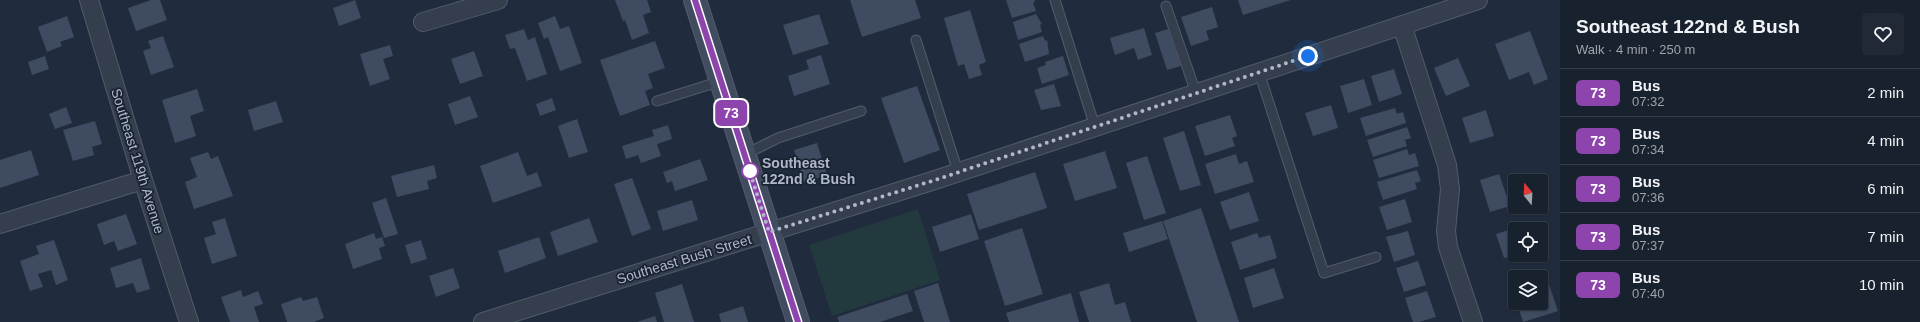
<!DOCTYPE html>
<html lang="en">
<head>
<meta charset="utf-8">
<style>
  body { margin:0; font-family:Helvetica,sans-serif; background:#212936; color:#f1f3f6; height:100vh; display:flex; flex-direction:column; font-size:15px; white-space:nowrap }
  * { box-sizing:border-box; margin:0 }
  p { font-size:13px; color:#9fa3aa }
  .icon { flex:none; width:22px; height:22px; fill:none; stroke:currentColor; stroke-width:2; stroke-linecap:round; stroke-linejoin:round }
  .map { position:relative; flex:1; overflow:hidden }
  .sheet { display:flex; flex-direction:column; background:#18212e; width:360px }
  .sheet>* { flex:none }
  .badge { padding:0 8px; border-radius:6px; font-size:14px; line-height:26px }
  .needle { width:26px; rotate:342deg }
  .buttons { position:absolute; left:1508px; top:174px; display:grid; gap:8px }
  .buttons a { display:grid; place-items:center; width:40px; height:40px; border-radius:4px; background:#18212e; box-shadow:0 1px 3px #0004,0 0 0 1px #363e4a; font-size:20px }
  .you { position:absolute; width:20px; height:20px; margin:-10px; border:3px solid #fff; border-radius:50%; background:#1a73e8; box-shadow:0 0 0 6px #1a73e833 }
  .map>.badge { position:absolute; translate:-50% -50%; box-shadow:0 0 0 2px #fff }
  .round { display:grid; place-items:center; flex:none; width:42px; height:42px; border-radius:4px; background:#212936 }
  .summary { display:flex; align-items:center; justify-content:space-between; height:68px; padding:0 16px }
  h1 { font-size:19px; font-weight:700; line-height:30px }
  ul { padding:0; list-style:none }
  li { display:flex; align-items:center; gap:12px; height:48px; padding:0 16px; border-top:1px solid #363e4a }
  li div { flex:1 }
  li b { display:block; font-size:15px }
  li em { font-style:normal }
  li .badge { min-width:44px; font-weight:700; text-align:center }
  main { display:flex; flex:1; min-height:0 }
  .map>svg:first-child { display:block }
  .green { fill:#223a3e }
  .building { fill:#3e4b60 }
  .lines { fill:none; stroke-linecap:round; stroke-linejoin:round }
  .lane-casing { stroke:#525b6b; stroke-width:11 }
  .street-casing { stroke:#525b6b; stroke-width:20 }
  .secondary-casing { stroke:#525b6b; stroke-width:24 }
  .lane { stroke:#343e4d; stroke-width:9 }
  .street { stroke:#343e4d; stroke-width:18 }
  .secondary { stroke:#414c61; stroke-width:22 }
  .line-casing { stroke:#fff; stroke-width:9 }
  .line { stroke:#8e44ad; stroke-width:6 }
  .walk { stroke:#afb8c9; stroke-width:4; stroke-dasharray:0 7.2 }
  .stop-dot { fill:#fff; stroke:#8e44ad; stroke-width:2 }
  .labels { text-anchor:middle; stroke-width:3.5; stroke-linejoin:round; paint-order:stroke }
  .street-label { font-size:14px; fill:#afb8c9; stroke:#192332 }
  .stop-label { font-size:14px; font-weight:bold; fill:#afb8c9; stroke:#192332; text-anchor:start }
</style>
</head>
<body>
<main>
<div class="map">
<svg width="1560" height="322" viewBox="0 0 1560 322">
  <rect width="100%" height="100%" fill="#202c3d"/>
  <path class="green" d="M918,209L940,280L832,316L809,245Z"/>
  <path class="building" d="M151,0H160L167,20L136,31L128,8Z
    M355,0L361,18L339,26L333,8Z
    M615,0H647L651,12L643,15L649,33L632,40L625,20L623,21Z
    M850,0H915L921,18L862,37Z
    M1006,0H1034L1035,2L1033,3L1036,11L1012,18Z
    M1238,0H1291L1243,15Z
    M1212,7L1218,27L1206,31L1209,40L1191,46L1181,17Z
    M970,10L986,62L979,65L982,75L969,79L964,64L958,66L944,18Z
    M819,14L829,44L793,55L783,25Z
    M1036,14L1042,24L1040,25L1042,32L1018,40L1013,22Z
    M67,16L74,37L60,42L62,46L47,52L38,27Z
    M555,16L560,29L569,26L582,63L560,71L548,37L544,39L538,23Z
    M1144,28L1152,55L1138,60L1134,48L1115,55L1110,38Z
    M524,29L528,40L535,37L547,74L527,81L515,48L510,49L505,35Z
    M1168,29L1181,66L1167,70L1155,33Z
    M1530,31L1548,79L1534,85L1529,72L1509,80L1495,44Z
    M163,36L174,67L151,75L143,51L151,48L148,41Z
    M1043,36L1045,41L1047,40L1049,54L1025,62L1019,44Z
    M655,41L665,68L648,74L653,88L645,91L650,105L620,116L600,60Z
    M390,45L393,56L383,59L390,79L370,86L360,54Z
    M474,51L483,76L460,84L451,59Z
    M821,55L830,84L794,96L788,76L809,69L806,60Z
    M45,56L49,69L32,75L28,62Z
    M1063,56L1069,75L1042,84L1037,68L1046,65L1045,62Z
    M1458,58L1470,86L1446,96L1434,68Z
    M1394,69L1402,94L1379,102L1371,76Z
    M1364,79L1372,105L1348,113L1340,86Z
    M1054,84L1061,106L1041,110L1034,90Z
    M917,86L940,150L904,163L881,98Z
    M197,89L204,111L190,116L196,136L175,143L162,100Z
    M470,96L478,117L455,125L448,104Z
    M552,98L556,110L540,116L536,104Z
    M276,101L283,122L254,131L248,110Z
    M1331,105L1338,128L1313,136L1305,113Z
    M66,107L72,123L55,129L49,114Z
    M1395,108L1397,114L1403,112L1406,123L1366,136L1360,118Z
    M1486,110L1494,136L1470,143L1462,118Z
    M1230,115L1237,136L1232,138L1235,146L1205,156L1195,126Z
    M577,119L588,152L569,158L558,126Z
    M95,121L102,144L92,147L94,155L73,161L63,130Z
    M668,125L672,139L657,144L661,156L641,163L638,155L626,159L622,146L654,136L652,130Z
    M1407,127L1411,138L1405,140L1407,146L1373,157L1367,140Z
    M1184,131L1201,185L1180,191L1163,138Z
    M817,143L827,175L804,182L794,150Z
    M1407,149L1409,155L1415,153L1419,166L1379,178L1373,160Z
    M31,150L39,175L0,188V160Z
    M1105,151L1117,188L1075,201L1063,164Z
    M208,152L211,159L218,156L233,196L194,209L185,182L197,177L190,158Z
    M518,152L527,176L537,172L542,186L493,203L480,166Z
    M1236,154L1239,164L1247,161L1254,182L1215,194L1205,164Z
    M1147,156L1166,213L1144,220L1126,163Z
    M700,159L708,180L675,191L672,181L667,183L663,172Z
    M434,165L437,178L427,181L429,189L397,197L391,176Z
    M1417,170L1421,181L1415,183L1417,189L1383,200L1377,182Z
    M1035,172L1047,208L979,230L967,194Z
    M1499,174L1510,206L1490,212L1480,180Z
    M632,178L651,229L632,236L614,184Z
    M1249,192L1259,221L1230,230L1220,202Z
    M386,198L398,234L384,238L372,203Z
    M1405,199L1412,222L1387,230L1379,207Z
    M692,200L698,220L663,231L657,211Z
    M1201,208L1239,322H1197L1163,221Z
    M126,214L137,244L118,251L114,241L104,245L97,224Z
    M971,214L979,239L940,252L932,227Z
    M225,218L237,256L212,264L204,238L216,234L212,222Z
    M589,218L598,242L558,256L550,232Z
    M1162,221L1168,239L1129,252L1123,233Z
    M1521,226L1522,229H1515V255L1504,258L1496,234Z
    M1022,228L1043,294L1005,306L984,241Z
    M1408,231L1415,255L1394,262L1386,237Z
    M374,233L376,239L382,237L385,246L379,248L382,259L353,269L345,244Z
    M1257,233L1259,238L1270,235L1277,258L1240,270L1231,242Z
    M539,237L546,258L505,273L498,251Z
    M54,240L68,280L56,285L51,270L38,274L43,287L30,291L20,261L39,254L36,246Z
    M421,240L427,259L411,264L405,245Z
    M141,258L150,289L137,293L133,283L116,288L110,268Z
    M1418,261L1426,285L1404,292L1396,268Z
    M453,268L460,288L436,297L429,276Z
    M1274,268L1284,298L1253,308L1244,278Z
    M1544,270L1558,311L1523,322L1517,303H1541V277H1522Z
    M1515,279V296L1510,281Z
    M938,283L950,322H924L914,291Z
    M1109,283L1115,305L1125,302L1131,322H1089L1079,292Z
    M682,284L694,322H664L655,293Z
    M241,290L243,297L258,291L263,304L254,307L259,322H230L221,297Z
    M1427,291L1436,317L1419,322H1413L1405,298Z
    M1071,293L1079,322H1009L1006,313Z
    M907,294L913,311L880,322H839L837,317Z
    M301,297L303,301L317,297L324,318L314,322H287L281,304Z
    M743,306L748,322H721L719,314Z
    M655,316L657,322H637Z"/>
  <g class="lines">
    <g class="lane-casing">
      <path id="lane" d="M1055,0L1095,127
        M1166,6L1196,93
        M916,40L958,172
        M1259,72L1324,273L1376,257
        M657,101L721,81
        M744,155L778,138L861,111"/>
    </g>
    <g class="street-casing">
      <path id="street" d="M89,0L143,180L189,322
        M423,22L498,0
        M1402,25L1447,165L1450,189L1446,231L1448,247L1473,322
        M0,224L143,180
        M483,322L932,181L1478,0"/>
    </g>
    <g class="secondary-casing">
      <path id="secondary" d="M695,0L798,322"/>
    </g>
    <use href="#lane" class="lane"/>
    <use href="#street" class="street"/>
    <use href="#secondary" class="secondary"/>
  </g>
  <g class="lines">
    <g class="line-casing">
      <path id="line" d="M695,0L798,322"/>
    </g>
    <use href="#line" class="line"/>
    <path class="walk" d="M750,171L749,169L769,232L932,181L1308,56"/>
  </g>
  <circle class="stop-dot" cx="750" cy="171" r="8"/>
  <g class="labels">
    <g class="street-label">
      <text transform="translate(138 161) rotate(73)" y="5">Southeast 119th Avenue</text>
      <text transform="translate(684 259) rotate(-17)" y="5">Southeast Bush Street</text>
    </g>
    <g class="stop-label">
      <text x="762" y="168">Southeast<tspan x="762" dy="16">122nd &amp; Bush</tspan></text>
    </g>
  </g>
</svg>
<div class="buttons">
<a><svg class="needle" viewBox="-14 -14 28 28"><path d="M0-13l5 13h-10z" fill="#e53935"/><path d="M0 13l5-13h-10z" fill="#9fa3aa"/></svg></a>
<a><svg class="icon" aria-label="locate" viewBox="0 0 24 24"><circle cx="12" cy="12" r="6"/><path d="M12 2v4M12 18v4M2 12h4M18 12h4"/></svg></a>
<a><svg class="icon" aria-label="layers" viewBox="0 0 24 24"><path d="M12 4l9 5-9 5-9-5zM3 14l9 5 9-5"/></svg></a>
</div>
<div class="you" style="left:1308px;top:56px"></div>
<b class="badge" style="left:731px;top:113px;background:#8e44ad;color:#fff">73</b>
</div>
<section class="sheet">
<div class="summary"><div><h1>Southeast 122nd &amp; Bush</h1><p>Walk · 4 min · 250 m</p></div><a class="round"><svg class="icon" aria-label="heart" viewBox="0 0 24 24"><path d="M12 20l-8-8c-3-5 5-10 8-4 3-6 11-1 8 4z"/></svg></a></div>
<ul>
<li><span class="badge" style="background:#8e44ad;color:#fff">73</span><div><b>Bus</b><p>07:32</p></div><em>2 min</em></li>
<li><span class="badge" style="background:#8e44ad;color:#fff">73</span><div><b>Bus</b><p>07:34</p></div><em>4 min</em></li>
<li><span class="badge" style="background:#8e44ad;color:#fff">73</span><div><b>Bus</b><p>07:36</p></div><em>6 min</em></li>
<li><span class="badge" style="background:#8e44ad;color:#fff">73</span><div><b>Bus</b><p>07:37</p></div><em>7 min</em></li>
<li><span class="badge" style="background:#8e44ad;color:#fff">73</span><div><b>Bus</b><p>07:40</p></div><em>10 min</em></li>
</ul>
</section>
</main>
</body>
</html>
